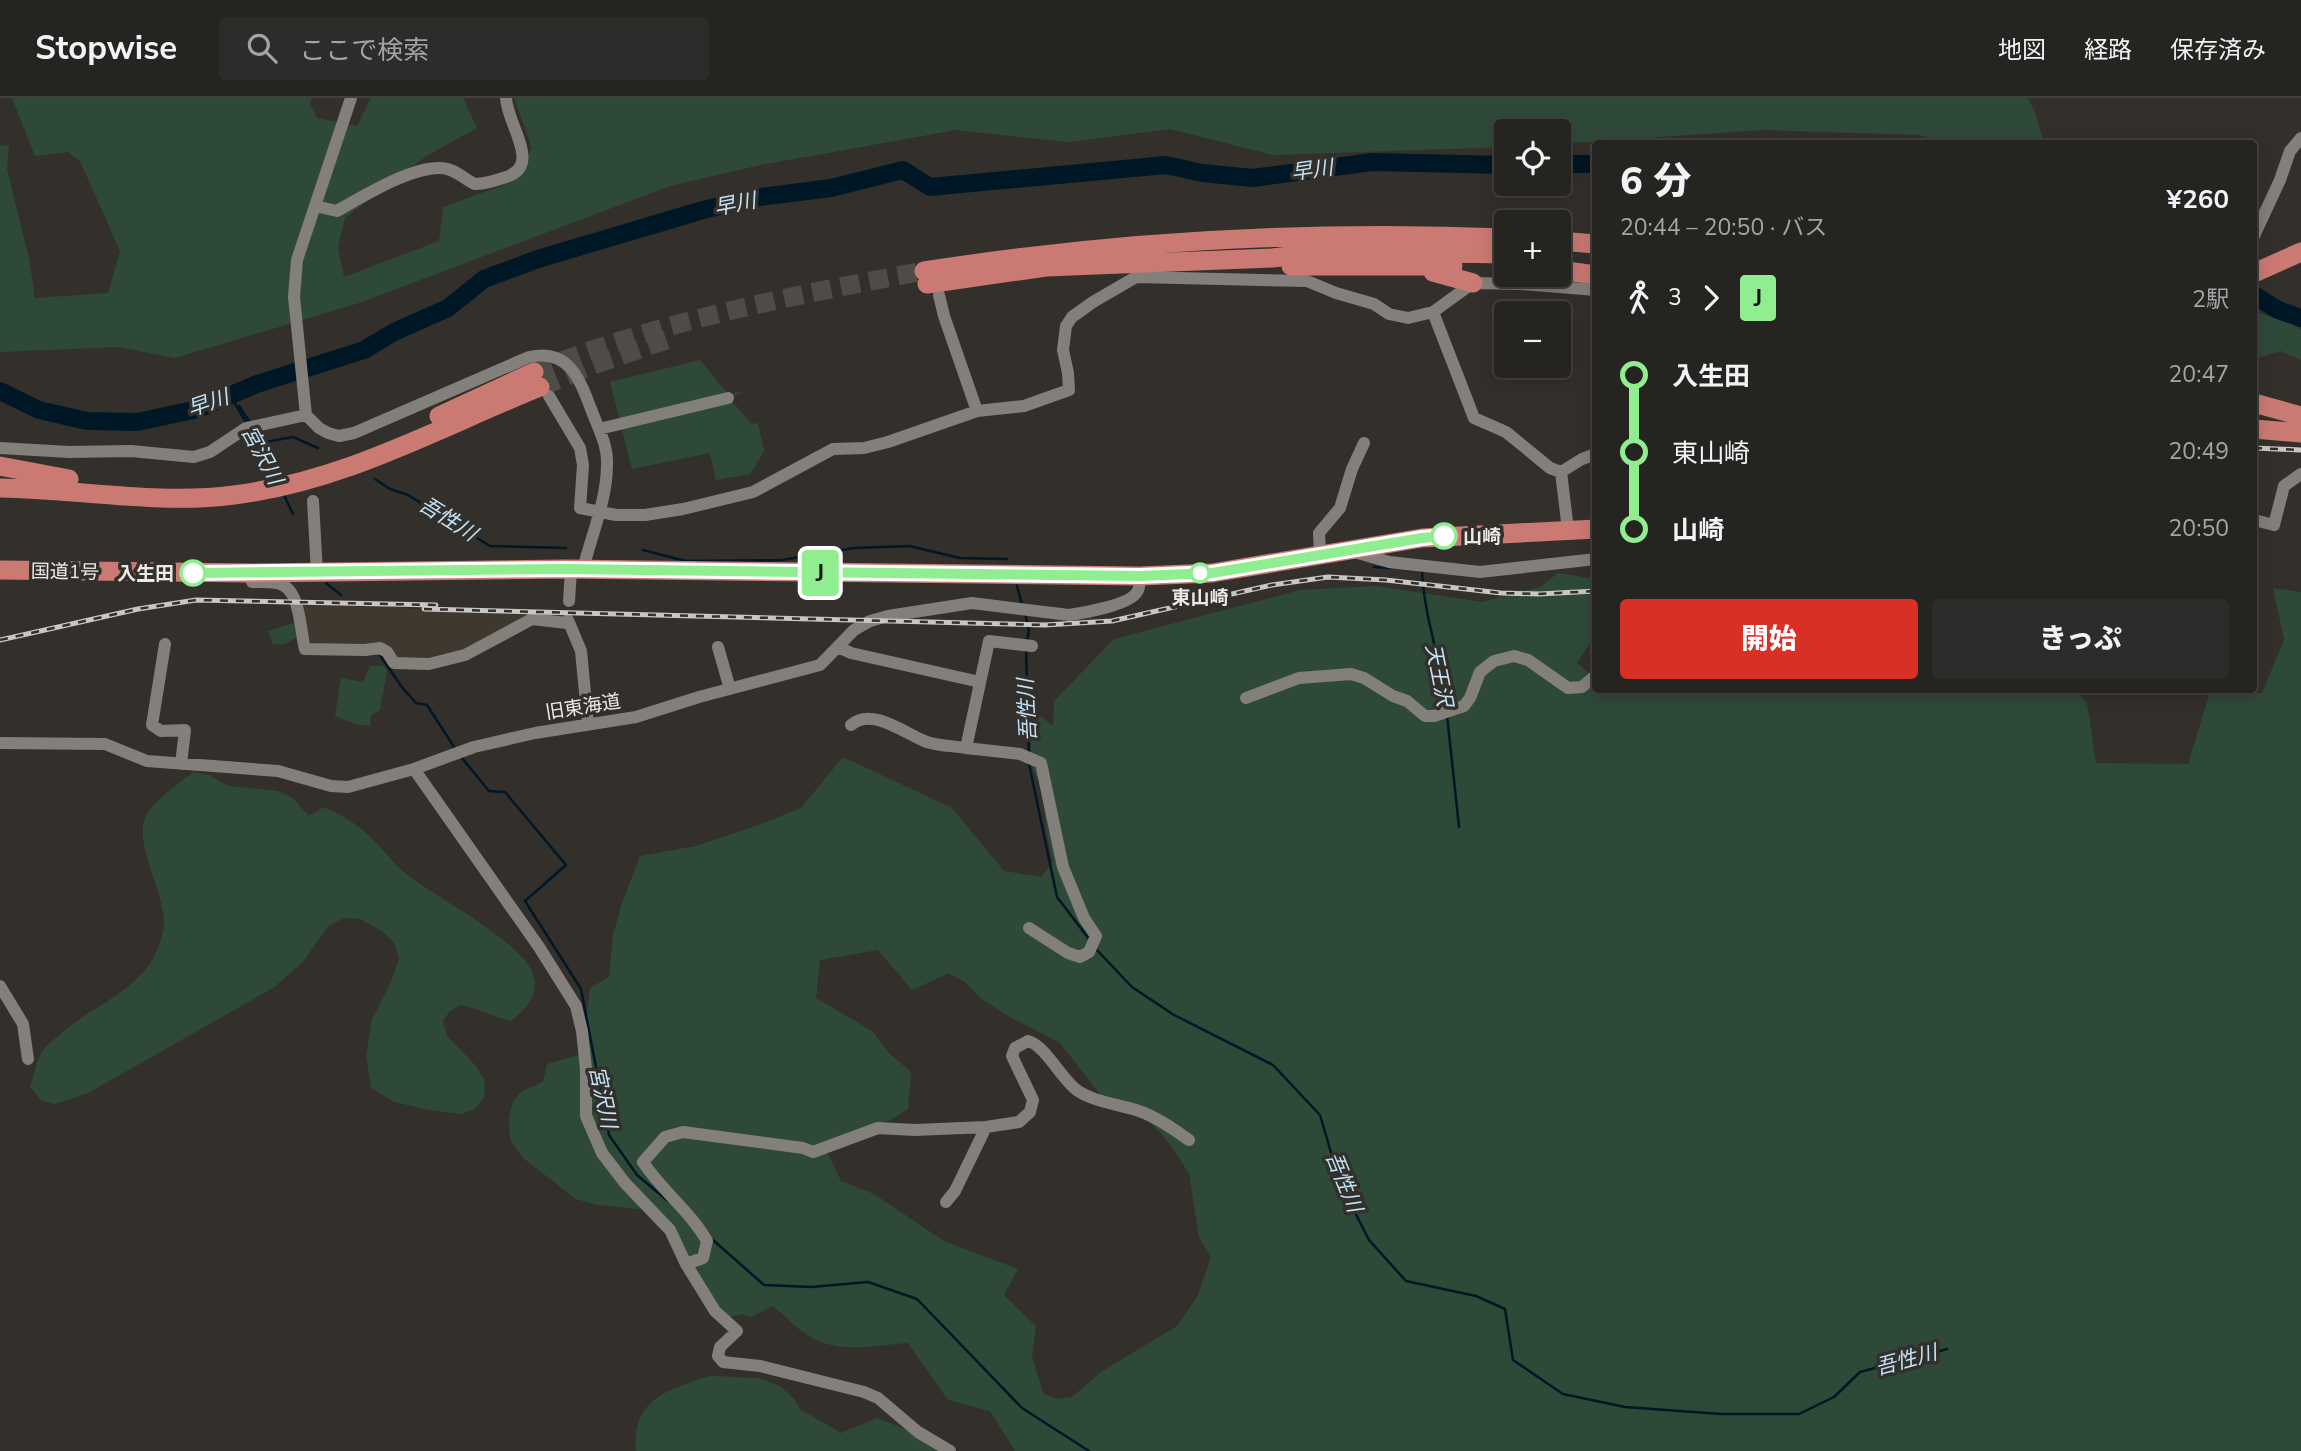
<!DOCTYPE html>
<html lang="ja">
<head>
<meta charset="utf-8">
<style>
  body { margin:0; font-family:"Nunito Sans","Noto Sans JP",sans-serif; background:#2e2c2a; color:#f1f3f6; height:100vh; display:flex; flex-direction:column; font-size:26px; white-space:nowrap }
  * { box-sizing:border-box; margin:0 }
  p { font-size:23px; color:#a4a4a5 }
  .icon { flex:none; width:38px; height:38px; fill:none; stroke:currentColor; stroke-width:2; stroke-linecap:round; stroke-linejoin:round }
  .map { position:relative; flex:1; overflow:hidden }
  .panel { position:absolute; left:1592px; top:42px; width:665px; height:553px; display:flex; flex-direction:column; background:#262421; border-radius:7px; box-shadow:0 4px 18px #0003,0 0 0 2px #42413f }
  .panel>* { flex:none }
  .badge { padding:0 14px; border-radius:5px; font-size:24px; line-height:46px }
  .tools { position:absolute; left:1494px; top:21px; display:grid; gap:14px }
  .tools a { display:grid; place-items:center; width:77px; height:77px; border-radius:7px; background:#262421; box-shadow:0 4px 18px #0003,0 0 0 2px #42413f; font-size:35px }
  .map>.badge { position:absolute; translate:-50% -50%; box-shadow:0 0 0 4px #fff }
  .legs { display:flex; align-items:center; gap:10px; height:77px; padding:0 28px; font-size:23px }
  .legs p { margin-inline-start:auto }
  .summary { display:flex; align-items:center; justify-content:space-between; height:119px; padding:0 28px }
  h1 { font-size:38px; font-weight:800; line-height:52px }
  .action { display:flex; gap:14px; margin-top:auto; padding:14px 28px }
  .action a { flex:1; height:80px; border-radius:7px; background:#d93025; color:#fff; font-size:28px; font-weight:800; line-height:80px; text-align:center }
  .action a+a { background:#2e2c2a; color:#f1f3f6 }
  ul { padding:0 28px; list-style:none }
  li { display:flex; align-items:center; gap:24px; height:77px; font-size:26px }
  li i { display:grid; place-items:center; width:10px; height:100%; margin:0 9px; background:currentColor }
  li i::after { content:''; width:18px; height:18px; margin:-9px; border:5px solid; border-radius:50%; background:#262421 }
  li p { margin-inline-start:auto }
  li:first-child i { background:linear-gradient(#0000 50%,currentColor 0) }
  li:last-child i { background:linear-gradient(currentColor 50%,#0000 0) }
  header { display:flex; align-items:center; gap:42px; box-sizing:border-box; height:98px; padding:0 35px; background:#262421; border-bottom:2px solid #42413f }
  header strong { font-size:33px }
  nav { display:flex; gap:38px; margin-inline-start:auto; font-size:24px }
  .search { width:490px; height:63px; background:#2e2c2a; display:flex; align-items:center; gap:18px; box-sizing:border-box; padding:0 24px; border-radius:7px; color:#a4a4a5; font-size:26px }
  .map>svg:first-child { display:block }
  .built { fill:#3f382f }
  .green { fill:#2f4939; fill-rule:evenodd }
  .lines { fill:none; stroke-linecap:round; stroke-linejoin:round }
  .stream { stroke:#001726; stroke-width:2.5 }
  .river { stroke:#001726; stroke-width:18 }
  .highway-tunnel { stroke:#4f4c48; stroke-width:19; stroke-dasharray:19 10; stroke-linecap:butt }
  .minor { stroke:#837f7a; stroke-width:12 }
  .highway { stroke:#cb7a73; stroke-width:19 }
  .rail-casing { stroke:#c9c7c4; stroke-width:5 }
  .rail { stroke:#33302c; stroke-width:2.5; stroke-dasharray:8; stroke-linecap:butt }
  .line-1-casing { stroke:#fff; stroke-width:16 }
  .line-1 { stroke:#90ee90; stroke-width:10 }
  .stop-1-dot { fill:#fff; stroke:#90ee90; stroke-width:3.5 }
  .labels { text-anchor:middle; stroke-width:7; stroke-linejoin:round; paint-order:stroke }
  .stop-label { font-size:19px; font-weight:bold; fill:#eceae7; stroke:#33302c; text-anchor:start }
  .street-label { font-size:19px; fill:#eceae7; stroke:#33302c }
  .water-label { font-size:21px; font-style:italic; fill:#c1e2f7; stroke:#33302c }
</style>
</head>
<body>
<header>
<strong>Stopwise</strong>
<div class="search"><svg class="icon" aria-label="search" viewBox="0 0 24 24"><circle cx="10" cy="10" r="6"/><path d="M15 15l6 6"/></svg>ここで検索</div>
<nav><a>地図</a><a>経路</a><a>保存済み</a></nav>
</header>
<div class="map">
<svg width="2301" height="1353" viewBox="0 0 2301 1353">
  <rect width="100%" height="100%" fill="#33302c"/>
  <path class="built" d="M302,507L400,509L429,513L530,517L471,550L430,563L397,562L387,549H312L306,544Z"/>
  <path class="green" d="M12,0H312L310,5L317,20L357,28L371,0H463L477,30L428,57L345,120L338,150L344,179L439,143L443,109L512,84L532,50L514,0H2028L2036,17L2044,45L1959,46L1918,37L1762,32L1559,46V33H1507V49L1273,57L1170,31L1068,44L956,32L760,67L670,88L359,205L175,260L118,249L0,254V47L9,48L7,71L29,161L35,200L108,195L120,153L80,63L68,54L35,58Z
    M2254,213L2292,226L2301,232V262L2281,253L2254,261Z
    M700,262L728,296L745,293L729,300L752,326L758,325L764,353L750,376L716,382L710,355L632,371L610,284Z
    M1558,475L1596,481V536L1577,565L1591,577L1596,574V592H2074L2087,605L2096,665L2188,666L2209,597L2225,594L2262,595L2284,542L2273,490L2301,494V1353H1015L990,1313L948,1302L908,1245C878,1247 838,1256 811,1239C796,1231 786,1218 773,1208L751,1219L743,1216L730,1219L714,1203L670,1127L640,1111L597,1107L576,1101L523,1060L510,1041L509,1020L513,1003L522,993L543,984L547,966L582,956L592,943L586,920L590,890L609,879L613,837L622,805L640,758L696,748L753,729L801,710L843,659L952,710L1004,773L1041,779L1053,764L1047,737L1042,694L1030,662L1033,612L1053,628L1054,603L1114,541L1300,492L1376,488L1482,504L1540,489ZM878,852L912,892L949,875L965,884L980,900L1010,919L1060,945L1100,996L1139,1016L1160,1034L1174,1052L1189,1076L1199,1139L1211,1160L1197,1199L1177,1228L1101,1274L1072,1299L1056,1301L1043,1295L1032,1258L1036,1228L1004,1197L1018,1171L944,1143L874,1096L841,1083L824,1047L892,1021L908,1011L911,974L890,956L872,933L816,900L820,862Z
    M294,525L298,538L285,546H273L268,533Z
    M370,568H384L387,573L380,612L371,617L370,628L355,626L335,618L341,580L363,584Z
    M193,674L209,677L228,688L278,693L293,700L309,718L323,709C334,714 346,719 356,727C378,742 392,767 414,782C441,801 521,845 532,874C541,896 527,910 511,923C493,919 478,910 460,907L449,914L443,923L447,938L476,968L485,983L484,999L475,1011L462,1016L429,1012L394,1004L371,990L366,958L372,921L391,884L399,860L394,844L380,832L360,821L344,820L328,828L303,864L273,890L88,995L55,1006L42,1003L30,989C34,978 36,964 42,954C45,948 52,943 57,939C86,911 142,892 157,852C160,845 164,835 164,827C165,794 133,747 146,718C153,703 180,685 193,674Z
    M709,1278L760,1280L781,1289L795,1302L800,1311L841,1335L877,1320L933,1342L950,1353H636C631,1301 668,1292 709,1278Z"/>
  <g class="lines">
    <path class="stream" d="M230,297L247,326
      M239,308L251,326
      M255,331L265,344L293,339L318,350
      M252,335L277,381
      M375,381L390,391L408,397L490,448L566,450
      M284,397L293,416
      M643,452L686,463L782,462L854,450L909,448L960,460L1007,461
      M1374,469L1390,470
      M1422,473C1424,520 1442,564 1446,611
      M326,485L341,497
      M1017,488L1022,506
      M1025,516L1029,532L1027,544
      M1026,550L1029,656
      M380,557L401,588L416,605L427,607L456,652
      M1447,617L1459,729
      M462,660L489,693L505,694L566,767L525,803L581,891L609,1037L637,1077L668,1103
      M1029,666L1057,799L1089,841
      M1095,850L1132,889L1174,917L1273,967L1320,1017L1340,1085L1369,1142L1406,1183L1476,1198L1505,1211L1513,1262L1563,1296L1625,1309L1721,1316H1799L1834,1299L1860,1274L1947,1251
      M713,1142L764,1187L811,1189L868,1184L917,1201L1022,1310L1089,1353"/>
    <path class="river" d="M1559,66H1596
      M2254,197L2278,212L2301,220
      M0,293L39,312L87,323L137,324L198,311L257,286L364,252L394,234L448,210L484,181L538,161L703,112L752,100L831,90L903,72L930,89L1166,67L1202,75L1253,80L1372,64L1507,67"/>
    <path class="highway-tunnel" d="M534,274C659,223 791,198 924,173
      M540,289L593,267L672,240"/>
    <path class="minor" d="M351,0L297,162L294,199L306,317L319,330L328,335L339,338L354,335L529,259C574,249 582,290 595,321C601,336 608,350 607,367C607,402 591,438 583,472
      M315,108L337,113C362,99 418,64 447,71C457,73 466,82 475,86C485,86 494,83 503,80C544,69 508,30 506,0
      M2254,138L2280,82L2290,53L2301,40
      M939,197L944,218L977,313
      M1433,214L1474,320L1506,334L1550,370L1561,374L1568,432
      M549,298L580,350L583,367L580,410L616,417H645L683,411L753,394L833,351L864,350L888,344L977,313L1024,308L1069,292L1068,275L1063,252L1066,228L1072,219L1093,204L1136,179L1307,183L1336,195L1374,206L1389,216L1408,220L1433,214L1473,185L1521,186L1596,192
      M599,331L728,300
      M0,350L69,354L131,353L194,359L210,354L246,330L306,317
      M1561,374L1582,361L1596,356
      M313,403L317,475
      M2254,422L2274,427L2284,388L2301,376
      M1351,453L1389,464L1480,474L1596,461
      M1320,456L1319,435L1340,410L1352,371L1364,345
      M252,484C261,484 272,483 280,486C301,492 300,534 305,551L365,552L380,550L387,554L394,565L429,566L465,557L532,521L567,525
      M569,503L571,472
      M568,522L581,553L588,626
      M165,546L152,627L161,633L185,632L181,666
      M718,549L730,591
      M838,549L851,555L980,584
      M1246,600L1299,580L1351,576L1364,580L1393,598L1407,603L1425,618H1434L1464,608L1470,600L1480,574L1494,563L1514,558L1528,562L1568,590L1582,589L1596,577
      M851,627C872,608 907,637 927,644C939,648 954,648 966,650
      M0,645L105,646L147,663L278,673L331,688L348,689L414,671L474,649L535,635L636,619L699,599L820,567L854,532L870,523L888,518L972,505L1069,517C1083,515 1130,507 1137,494C1140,490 1140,483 1140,478
      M414,671L539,849L576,908L582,933L586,971V1018L602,1055L625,1085L670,1132L686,1166L715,1213L737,1233L720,1249L718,1258L723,1264L760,1268L864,1294L878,1300L918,1334L950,1353
      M1029,830L1068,855L1080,859L1089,854L1096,838L1084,820L1063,769L1041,665L1020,656L966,650L989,543L1032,548
      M0,888L23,926L28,961
      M946,1104L955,1093L986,1029
      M686,1166L703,1160L707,1143C690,1113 662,1093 643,1064L665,1039L683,1034L803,1050L813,1054L878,1030L915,1032L986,1029L1019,1024L1030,1014L1033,1002L1012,958L1015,950L1028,943C1046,948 1061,981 1078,993C1095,1004 1117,1006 1136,1012C1155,1018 1172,1030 1189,1042"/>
    <path class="highway" d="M1559,143L1596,146
      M1314,153L1507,156
      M1291,168H1453
      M1559,172L1596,177
      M924,173C1116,143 1313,132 1507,140
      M1433,174L1473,185
      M2254,175L2301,154
      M927,186L1046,169L1272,160L1326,154
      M2254,305L2301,318
      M439,318L534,274
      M2254,331L2301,335
      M0,368L69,381
      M0,390C78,391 157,407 234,397C345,383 438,330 540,289
      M0,472L251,475L565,471L1140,478L1212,475L1422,440L1596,431"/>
    <g class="rail-casing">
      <path id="rail" d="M2254,350L2301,352
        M424,511L1045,527L1112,523L1272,487L1328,479L1386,482L1501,495L1539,496L1596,493
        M0,542L138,511L196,502L436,507"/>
    </g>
    <use href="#rail" class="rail"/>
  </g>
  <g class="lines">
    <g class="line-1-casing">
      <path id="line-1" d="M193,475L565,471L1140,478L1212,475L1422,440L1444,438"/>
    </g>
    <use href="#line-1" class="line-1"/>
  </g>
  <g class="stop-1-dot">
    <circle cx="1444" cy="438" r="12"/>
    <circle cx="193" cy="475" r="12"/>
    <circle cx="1200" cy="475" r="9"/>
  </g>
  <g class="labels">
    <g class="stop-label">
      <text x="1463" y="445">山崎</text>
      <text x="174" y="482" text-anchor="end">入生田</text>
      <text x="1200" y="506" text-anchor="middle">東山崎</text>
    </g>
    <g class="street-label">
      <text transform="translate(65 473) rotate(1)" y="7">国道1号</text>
      <text transform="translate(583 608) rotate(-9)" y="7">旧東海道</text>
    </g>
    <g class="water-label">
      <text transform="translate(1312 72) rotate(-8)" y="7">早川</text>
      <text transform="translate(735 106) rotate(-11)" y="7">早川</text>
      <text transform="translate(208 305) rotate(-19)" y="7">早川</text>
      <text transform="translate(262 357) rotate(62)" y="7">宮沢川</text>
      <text transform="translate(448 421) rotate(32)" y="7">吾性川</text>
      <text transform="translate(1439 577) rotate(79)" y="7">天王沢</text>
      <text transform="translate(1027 612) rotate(-93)" y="7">吾性川</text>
      <text transform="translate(603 999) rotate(78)" y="7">宮沢川</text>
      <text transform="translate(1344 1084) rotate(68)" y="7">吾性川</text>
      <text transform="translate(1906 1262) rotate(-15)" y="7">吾性川</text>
    </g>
  </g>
</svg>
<div class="tools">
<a><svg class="icon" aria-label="locate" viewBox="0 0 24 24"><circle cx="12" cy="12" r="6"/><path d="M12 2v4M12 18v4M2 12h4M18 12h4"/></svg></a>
<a>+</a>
<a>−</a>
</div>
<b class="badge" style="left:820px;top:475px;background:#90ee90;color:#111">J</b>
<section class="panel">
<div class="summary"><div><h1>6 分</h1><p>20:44 – 20:50 · バス</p></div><b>¥260</b></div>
<div class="legs"><svg class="icon" aria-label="walk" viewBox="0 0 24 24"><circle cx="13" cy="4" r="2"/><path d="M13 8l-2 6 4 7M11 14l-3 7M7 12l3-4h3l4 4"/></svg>3<svg class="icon" aria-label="forward" viewBox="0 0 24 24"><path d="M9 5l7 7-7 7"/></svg><b class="badge" style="background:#90ee90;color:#111">J</b><p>2駅</p></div>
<ul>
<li><i style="color:#90ee90"></i><b>入生田</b><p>20:47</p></li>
<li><i style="color:#90ee90"></i><span>東山崎</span><p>20:49</p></li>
<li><i style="color:#90ee90"></i><b>山崎</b><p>20:50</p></li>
</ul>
<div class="action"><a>開始</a><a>きっぷ</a></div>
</section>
</div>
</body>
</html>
